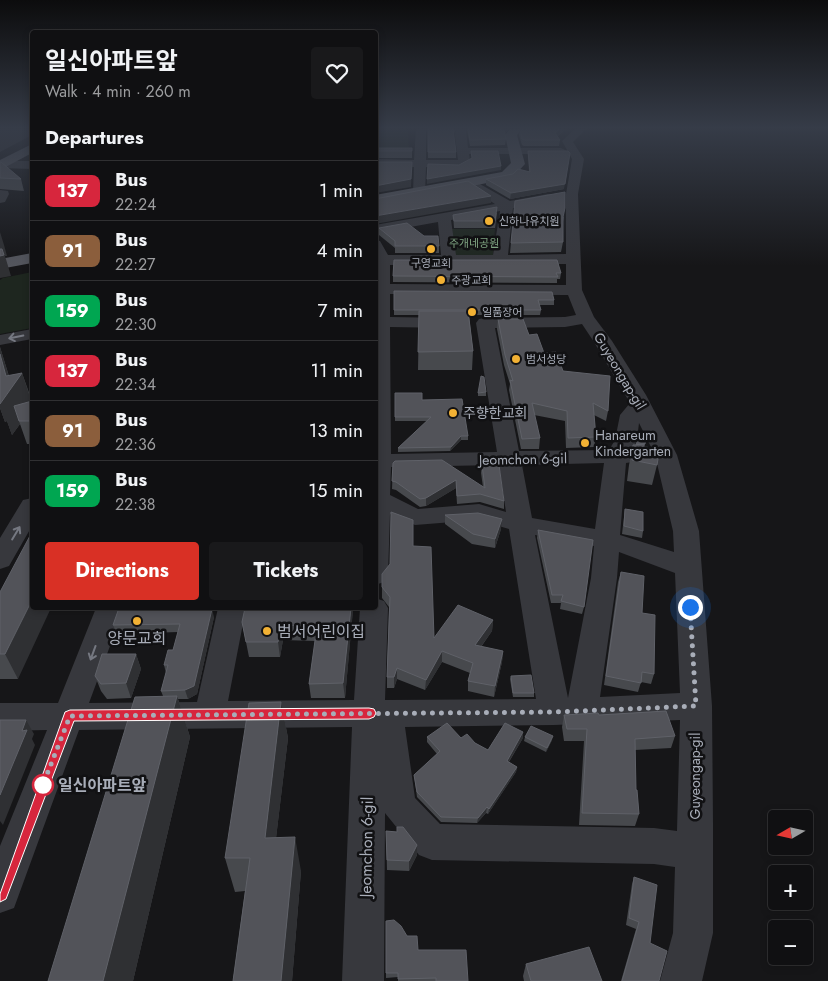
<!DOCTYPE html>
<html lang="en">
<head>
<meta charset="utf-8">
<style>
  body { margin:0; font-family:Jost,"Noto Sans KR",sans-serif; background:#19191b; color:#f1f3f6; height:100vh; display:flex; flex-direction:column; font-size:19px; white-space:nowrap }
  * { box-sizing:border-box; margin:0 }
  p { font-size:16px; color:#9c9d9f }
  .icon { flex:none; width:28px; height:28px; fill:none; stroke:currentColor; stroke-width:2; stroke-linecap:round; stroke-linejoin:round }
  .map { position:relative; flex:1; overflow:hidden }
  .sheet { position:absolute; left:30px; top:30px; width:348px; height:580px; display:flex; flex-direction:column; background:#101012; border-radius:5px; box-shadow:0 2px 8px #0003,0 0 0 1px #303032 }
  .sheet>* { flex:none }
  .badge { padding:0 10px; border-radius:8px; font-size:18px; line-height:32px }
  .needle { width:32px; rotate:261deg }
  .controls { position:absolute; left:768px; top:810px; display:grid; gap:10px }
  .controls a { display:grid; place-items:center; width:45px; height:45px; border-radius:5px; background:#101012; box-shadow:0 2px 8px #0003,0 0 0 1px #303032; font-size:25px }
  .you { position:absolute; width:25px; height:25px; margin:-12px; border:4px solid #fff; border-radius:50%; background:#1a73e8; box-shadow:0 0 0 8px #1a73e833 }
  .map>.badge { position:absolute; translate:-50% -50%; box-shadow:0 0 0 2px #fff }
  h2 { padding:0 15px; font-size:19px; line-height:45px }
  .round { display:grid; place-items:center; flex:none; width:52px; height:52px; border-radius:5px; background:#19191b }
  .summary { display:flex; align-items:center; justify-content:space-between; height:85px; padding:0 15px }
  h1 { font-size:24px; font-weight:700; line-height:38px }
  .cta { display:flex; gap:10px; margin-top:auto; padding:10px 15px }
  .cta a { flex:1; height:58px; border-radius:5px; background:#d93025; color:#fff; font-size:20px; font-weight:700; line-height:58px; text-align:center }
  .cta a+a { background:#19191b; color:#f1f3f6 }
  ul { padding:0; list-style:none }
  li { display:flex; align-items:center; gap:15px; height:60px; padding:0 15px; border-top:1px solid #303032 }
  li div { flex:1 }
  li b { display:block; font-size:19px }
  li em { font-style:normal }
  li .badge { min-width:55px; font-weight:700; text-align:center }
  .map>svg:first-child { display:block }
  .green { fill:#1e261f }
  .lines { fill:none; stroke-linecap:round; stroke-linejoin:round }
  .minor { fill:#37383d; fill-rule:evenodd }
  .major { fill:#53555c; fill-rule:evenodd }
  .wall { fill:#47494d }
  .shaded-wall { fill:#2f3033 }
  .building { fill:#525359; stroke:#5f6168 }
  .oneway { stroke:#757881 }
  .line { fill:#d7263d; stroke:#fff }
  .walk { stroke:#a8adb8; stroke-width:5; stroke-dasharray:0 9 }
  .poi-dot { fill:#f2b134; stroke:#111113; stroke-width:2 }
  .stop-dot { fill:#fff; stroke:#d7263d; stroke-width:2.5 }
  .labels { text-anchor:middle; stroke-width:5; stroke-linejoin:round; paint-order:stroke }
  .far-poi-label { font-size:11px; fill:#a8adb8; stroke:#111113; text-anchor:start }
  .far-park-label { font-size:11px; fill:#7fa381; stroke:#111113 }
  .street-label { font-size:14px; fill:#a8adb8; stroke:#111113 }
  .poi-label { font-size:14px; fill:#a8adb8; stroke:#111113; text-anchor:start }
  .near-poi-label { font-size:16px; fill:#a8adb8; stroke:#111113; text-anchor:start }
  .near-stop-label { font-size:16px; font-weight:bold; fill:#a8adb8; stroke:#111113; text-anchor:start }
  .near-street-label { font-size:16px; fill:#a8adb8; stroke:#111113 }
</style>
</head>
<body>
<div class="map">
<svg width="828" height="981" viewBox="0 0 828 981">
  <rect width="100%" height="100%" fill="#161618"/>
  <path class="green" d="M375,129H408L409,153H375Z
    M452,229H495L493,255H454Z
    M32,272V328L0,334V280L3,278Z"/>
  <g class="lines">
    <path class="minor" d="M416,129H426V160H458L455,136L456,129H466L468,148H561L567,151L561,154H469L470,162L459,168L426,167L425,192L419,196L413,192L414,167H375V159L414,160Z
      M575,129H586L573,142L584,159L578,194L582,290L594,317L612,341L646,395L677,455L699,531L712,706L713,823V933L702,981H660L673,933L675,867L654,864L432,860L419,855L385,813L384,981H342L352,727L79,730L14,908L0,913V846L47,730L0,731V703H58L96,608H124L89,703L197,702L218,608H246L228,701L354,700L360,608H375V598L384,601L388,608L385,700L536,699L509,529L478,520L415,525L390,514L388,575L384,582L375,585V240L380,241L388,255H441L438,222L377,233H375V225L495,204L467,186L465,183L471,179L510,201L548,194L553,195L554,198L553,201L513,208L508,255L566,254V194L572,159L562,141ZM500,211L493,255H456L451,220ZM450,264H566V285L390,284V265ZM390,294L568,295L576,315L565,317L485,318L479,319L476,323L497,452L391,454L390,327L451,328L457,327L460,323L457,319L451,318L390,317ZM582,324L594,342L630,403L620,415L615,440L609,450L519,451L495,328L565,327ZM639,423L655,455L673,531L674,552L620,535L626,463L639,461L642,456L639,451L632,449L637,440ZM604,463L595,529L532,518L522,465ZM499,465L506,512L479,504L418,509L390,495L391,467ZM535,535L594,546L591,578L568,698ZM619,552L675,573L680,693L600,697L617,578ZM680,720L677,831L654,828L440,824L415,798L405,727L554,725Z
      M32,161V169L0,168L1,161Z
      M0,190L8,191L9,194L5,202L0,203Z
      M32,329V339L0,345V335Z
      M32,498V526L9,566L0,569V538L23,500Z"/>
    <path class="major" d="M510,129H522L517,135L525,164L512,178L375,205V195L502,172L511,163L505,135Z
      M32,144V153L0,170V160Z
      M32,253V263L0,269V259Z"/>
  </g>
  <path class="wall" d="M428,129H456L454,134L456,152V158H428Z
    M467,129H509L505,133L506,139L505,145L470,146Z
    M520,129H566L557,137L560,140L559,146H524L522,145L519,135Z
    M375,148H412V158H375Z
    M528,151L564,189L510,199L486,185V179L529,172Z
    M0,162L21,179L24,191L0,189Z
    M515,201L564,217L563,222V242L561,252L510,253Z
    M497,213L495,228H454L453,215Z
    M379,228L424,236L439,246V253H395V248L379,235Z
    M561,273L560,279H557V283L393,282V276Z
    M394,291L554,300V305H539L541,310L540,315H469L473,351L472,370H418L419,315H394Z
    M498,319L529,335L544,353L563,371L608,411L606,421L594,415L596,437L594,447L566,448L565,421L534,415L540,438L539,449H521L509,390L510,384L504,365L497,329Z
    M0,347L9,376L22,373L32,401V444H27L20,424L12,435L7,421L5,422L0,408Z
    M486,392V396H478V393Z
    M395,393L422,400L468,436V440H461L450,451L398,452V448L428,421H395Z
    M646,438L644,447L652,452L657,465L652,485L627,481L629,465L633,445H636V444Z
    M393,463L483,487L481,473L482,465L504,501V509L480,502L457,504L456,488L426,506L420,507L396,490L392,489Z
    M625,509L643,531L642,538L622,534L624,517Z
    M445,515L501,529L495,548L472,544L445,524Z
    M538,530L584,607L582,614L560,609L561,603H551L537,538Z
    M413,546L434,638L493,620L492,631L481,647L503,651L502,662L494,697L468,691V681L470,673L442,662L425,690L397,679L394,688H387V677L389,607L382,598V587Z
    M621,572L642,613L654,674L651,684L641,682L638,692L604,685L618,582Z
    M0,592L18,679H0Z
    M119,608H159V609L214,617L197,694L188,699H178L190,737L133,981H48L163,696L161,691L166,673L164,665L173,650L178,632L117,634L113,625Z
    M245,608H353L345,698H311L309,684L315,641L283,640L280,657H249L242,622Z
    M136,654L141,669L131,698L107,699L101,691L95,676Z
    M511,676L534,693V697H513L510,679Z
    M281,702L288,738L276,838L301,871L292,981H233L245,891L235,892L225,858Z
    M564,715H599L675,736L671,748L635,750L636,790L639,814L635,826L579,825L584,741H564L562,727Z
    M427,737L461,738L475,743L488,750L523,738L509,762L517,767L516,772L488,814L486,813L477,823L441,822L417,797L414,775L437,754L427,742Z
    M525,737L552,740L546,752L524,741Z
    M386,831L397,832L417,845V855L409,871L387,870Z
    M634,877L650,943L659,981H621L636,929L626,925L632,884Z
    M407,936L418,950L468,981H398V977L386,978V973Z
    M526,964L602,981H524L523,976Z"/>
  <path class="shaded-wall" d="M0,129H32V135L0,152Z
    M504,129H509L504,134Z
    M560,129H566L555,139V133Z
    M570,153L564,189L510,199L511,193Z
    M412,162L411,187L375,193V186Z
    M501,166V170L427,184V179Z
    M491,196V203L375,224V216Z
    M0,232L4,245L7,256H5L11,276L0,278Z
    M0,347L12,387L22,373L32,403L19,421L20,424L12,435L7,421L5,422L0,408V396L6,376L0,354Z
    M461,436V440L450,451L451,447Z
    M456,480V488L426,506V498Z
    M502,519L501,529L495,548V539Z
    M32,600V608H51L18,679L5,654Z
    M351,608H353V611L345,698L343,683Z
    M212,609L214,617L197,694L188,699L185,690Z
    M493,620L492,631L474,656L475,645Z
    M281,625L283,640L280,657L278,642Z
    M442,651V662L425,690L426,680Z
    M503,651L502,662L494,697L495,686Z
    M136,654L141,669L131,698L126,683Z
    M397,668V679L394,688V677Z
    M177,696L190,737L133,981H103Z
    M281,702L288,738L272,872L265,838Z
    M26,720L34,734L32,739L35,745L3,825L0,821V795Z
    M523,732V738L506,766L507,761Z
    M553,736L552,740L546,752L547,748Z
    M517,767L516,772L488,814L489,809Z
    M487,807L486,813L477,823L478,818Z
    M295,837L301,871L292,981H281Z
    M417,845V855L409,871V861Z"/>
  <path class="building" d="M428,129H454L453,130L456,152H428Z
    M468,129H504L506,139L470,140Z
    M520,129H560L555,133L560,140H525L522,139L520,130Z
    M375,148H412V151H375Z
    M471,151H498L501,166L427,179L428,164L459,165L472,158Z
    M528,151H568L570,153L565,184L511,193L486,179L513,174L518,169L530,172Z
    M0,162H1L21,179L0,178Z
    M375,162H412L411,179L375,186Z
    M468,181L491,196L375,216V199Z
    M565,192V208L563,217V242L511,243L515,201Z
    M497,207L495,221H454L453,215Z
    M407,223L424,236H438L439,246H395V241L379,228Z
    M0,249H2L4,255L0,256Z
    M394,260H557L561,273H556L558,277L393,276Z
    M394,291L552,292L554,300H538L541,310H394Z
    M419,311H468L473,351L418,352Z
    M498,319H523L529,335L537,334L544,353L556,352L563,371L610,376L608,411L593,403L596,437L568,438L567,411L532,403L540,438L522,439L510,380L513,381L505,355Z
    M0,354L6,376L22,373L0,404Z
    M481,376L484,377L486,392L478,393Z
    M395,393H422V400L462,399L468,436H461L451,447L398,448L431,417H395Z
    M32,401V421H19L14,406Z
    M640,437L646,438L645,444H636Z
    M644,444V447L653,448L652,452L659,453L657,465L632,460L633,445Z
    M442,460L485,488L482,465H499L504,501L480,494L457,496L456,480L426,498L420,499L396,482L392,481L393,463L395,461Z
    M625,509L643,512V531L624,526Z
    M391,512L413,520V546L431,547L434,638L458,605L493,620L475,645L503,651L495,686L468,681L473,663L442,651L426,680L397,668L394,677H387L390,597L382,587V574L390,564Z
    M478,513L502,519L495,539L473,534L445,515Z
    M538,530L593,540L584,607L561,601L563,595H552Z
    M32,532V600L5,654H0V592Z
    M621,572L644,576L642,613L655,615L654,674L642,672L641,683L606,676Z
    M119,608H154L153,609H212L194,686L185,690L161,691L168,665H164L168,650H173L180,624L113,625Z
    M245,608H351L343,683L309,684L317,626L281,625L278,642H246L242,622Z
    M102,654H136L126,683L101,684L95,676Z
    M531,675L534,693H513L511,676Z
    M177,696L103,981H48L135,697Z
    M281,702L265,838L295,837L281,981H233L250,858H225L249,703Z
    M666,711L675,736L635,739L636,790H637L639,814L582,813L587,729H567L564,715L598,713L599,715Z
    M0,720H26L22,731L27,730L0,795Z
    M447,723L461,738L467,734L475,743L488,750L505,723L523,732L507,761L517,767L489,809L487,807L478,818L441,817L417,792L414,775L440,751L427,737Z
    M531,726L553,736L547,748L525,737Z
    M397,827H403L417,845L409,861L387,860L386,831L397,832Z
    M634,877L657,885L650,943L667,951L659,981H622L639,922L629,918Z
    M394,920L401,926L407,936H417L418,950H466L468,981H436V978L398,979V973H386V921Z
    M589,947L602,981H531L526,964Z"/>
  <defs><path id="oneway-shaft" d="M-6 0H5M1.5-3L5.5 0L1.5 3" fill="none" stroke-width="1.6" stroke-linecap="round" stroke-linejoin="round" transform="scale(1.25)"/></defs>
  <g class="oneway">
    <use href="#oneway-shaft" transform="translate(16 337) rotate(169)"/>
    <use href="#oneway-shaft" transform="translate(16 533) rotate(-59)"/>
    <use href="#oneway-shaft" transform="translate(93 653) rotate(110)"/>
  </g>
  <linearGradient id="sky" x2="0" y2="1"><stop stop-color="#0c0c0d"/><stop offset="0.48" stop-color="#363c48"/><stop offset="1" stop-color="#363c48" stop-opacity="0"/></linearGradient>
  <rect width="828" height="266" fill="url(#sky)"/>
  <path class="line" d="M369,708L374,709L376,713L374,717L369,719L74,721L6,899L0,902V894L65,712L70,710Z"/>
  <g class="lines">
    <path class="walk" d="M43,785L42,787L70,716L554,712L696,706L690,607"/>
  </g>
  <g class="poi-dot">
    <circle cx="489" cy="221" r="5"/>
    <circle cx="431" cy="249" r="5"/>
    <circle cx="441" cy="280" r="5"/>
    <circle cx="472" cy="312" r="5"/>
    <circle cx="516" cy="359" r="5"/>
    <circle cx="453" cy="413" r="5"/>
    <circle cx="585" cy="443" r="5"/>
    <circle cx="137" cy="621" r="5"/>
    <circle cx="267" cy="631" r="5"/>
  </g>
  <circle class="stop-dot" cx="43" cy="785" r="10"/>
  <g class="labels">
    <g class="far-poi-label">
      <text x="499" y="225">신하나유치원</text>
      <text x="431" y="267" text-anchor="middle">구영교회</text>
      <text x="451" y="284">주광교회</text>
      <text x="482" y="316">일품장어</text>
      <text x="526" y="363">범서성당</text>
    </g>
    <g class="far-park-label">
      <text x="474" y="247">주개네공원</text>
    </g>
    <g class="street-label">
      <text transform="translate(620 371) rotate(59)" y="5">Guyeongap-gil</text>
      <text transform="translate(523 459) rotate(-1)" y="5">Jeomchon 6-gil</text>
      <text transform="translate(695 776) rotate(-90)" y="5">Guyeongap-gil</text>
    </g>
    <g class="poi-label">
      <text x="463" y="418">주향한교회</text>
      <text x="595" y="440">Hanareum<tspan x="595" dy="16">Kindergarten</tspan></text>
    </g>
    <g class="near-poi-label">
      <text x="277" y="637">범서어린이집</text>
      <text x="137" y="644" text-anchor="middle">양문교회</text>
    </g>
    <g class="near-stop-label">
      <text x="58" y="791">일신아파트앞</text>
    </g>
    <g class="near-street-label">
      <text transform="translate(366 847) rotate(-89)" y="6">Jeomchon 6-gil</text>
    </g>
  </g>
</svg>
<div class="controls">
<a><svg class="needle" viewBox="-14 -14 28 28"><path d="M0-13l5 13h-10z" fill="#e53935"/><path d="M0 13l5-13h-10z" fill="#9c9d9f"/></svg></a>
<a>+</a>
<a>−</a>
</div>
<div class="you" style="left:690px;top:607px"></div>
<section class="sheet">
<div class="summary"><div><h1>일신아파트앞</h1><p>Walk · 4 min · 260 m</p></div><a class="round"><svg class="icon" aria-label="heart" viewBox="0 0 24 24"><path d="M12 20l-8-8c-3-5 5-10 8-4 3-6 11-1 8 4z"/></svg></a></div>
<h2>Departures</h2>
<ul>
<li><span class="badge" style="background:#d7263d;color:#fff">137</span><div><b>Bus</b><p>22:24</p></div><em>1 min</em></li>
<li><span class="badge" style="background:#8b5e3c;color:#fff">91</span><div><b>Bus</b><p>22:27</p></div><em>4 min</em></li>
<li><span class="badge" style="background:#00a651;color:#fff">159</span><div><b>Bus</b><p>22:30</p></div><em>7 min</em></li>
<li><span class="badge" style="background:#d7263d;color:#fff">137</span><div><b>Bus</b><p>22:34</p></div><em>11 min</em></li>
<li><span class="badge" style="background:#8b5e3c;color:#fff">91</span><div><b>Bus</b><p>22:36</p></div><em>13 min</em></li>
<li><span class="badge" style="background:#00a651;color:#fff">159</span><div><b>Bus</b><p>22:38</p></div><em>15 min</em></li>
</ul>
<div class="cta"><a>Directions</a><a>Tickets</a></div>
</section>
</div>
</body>
</html>
